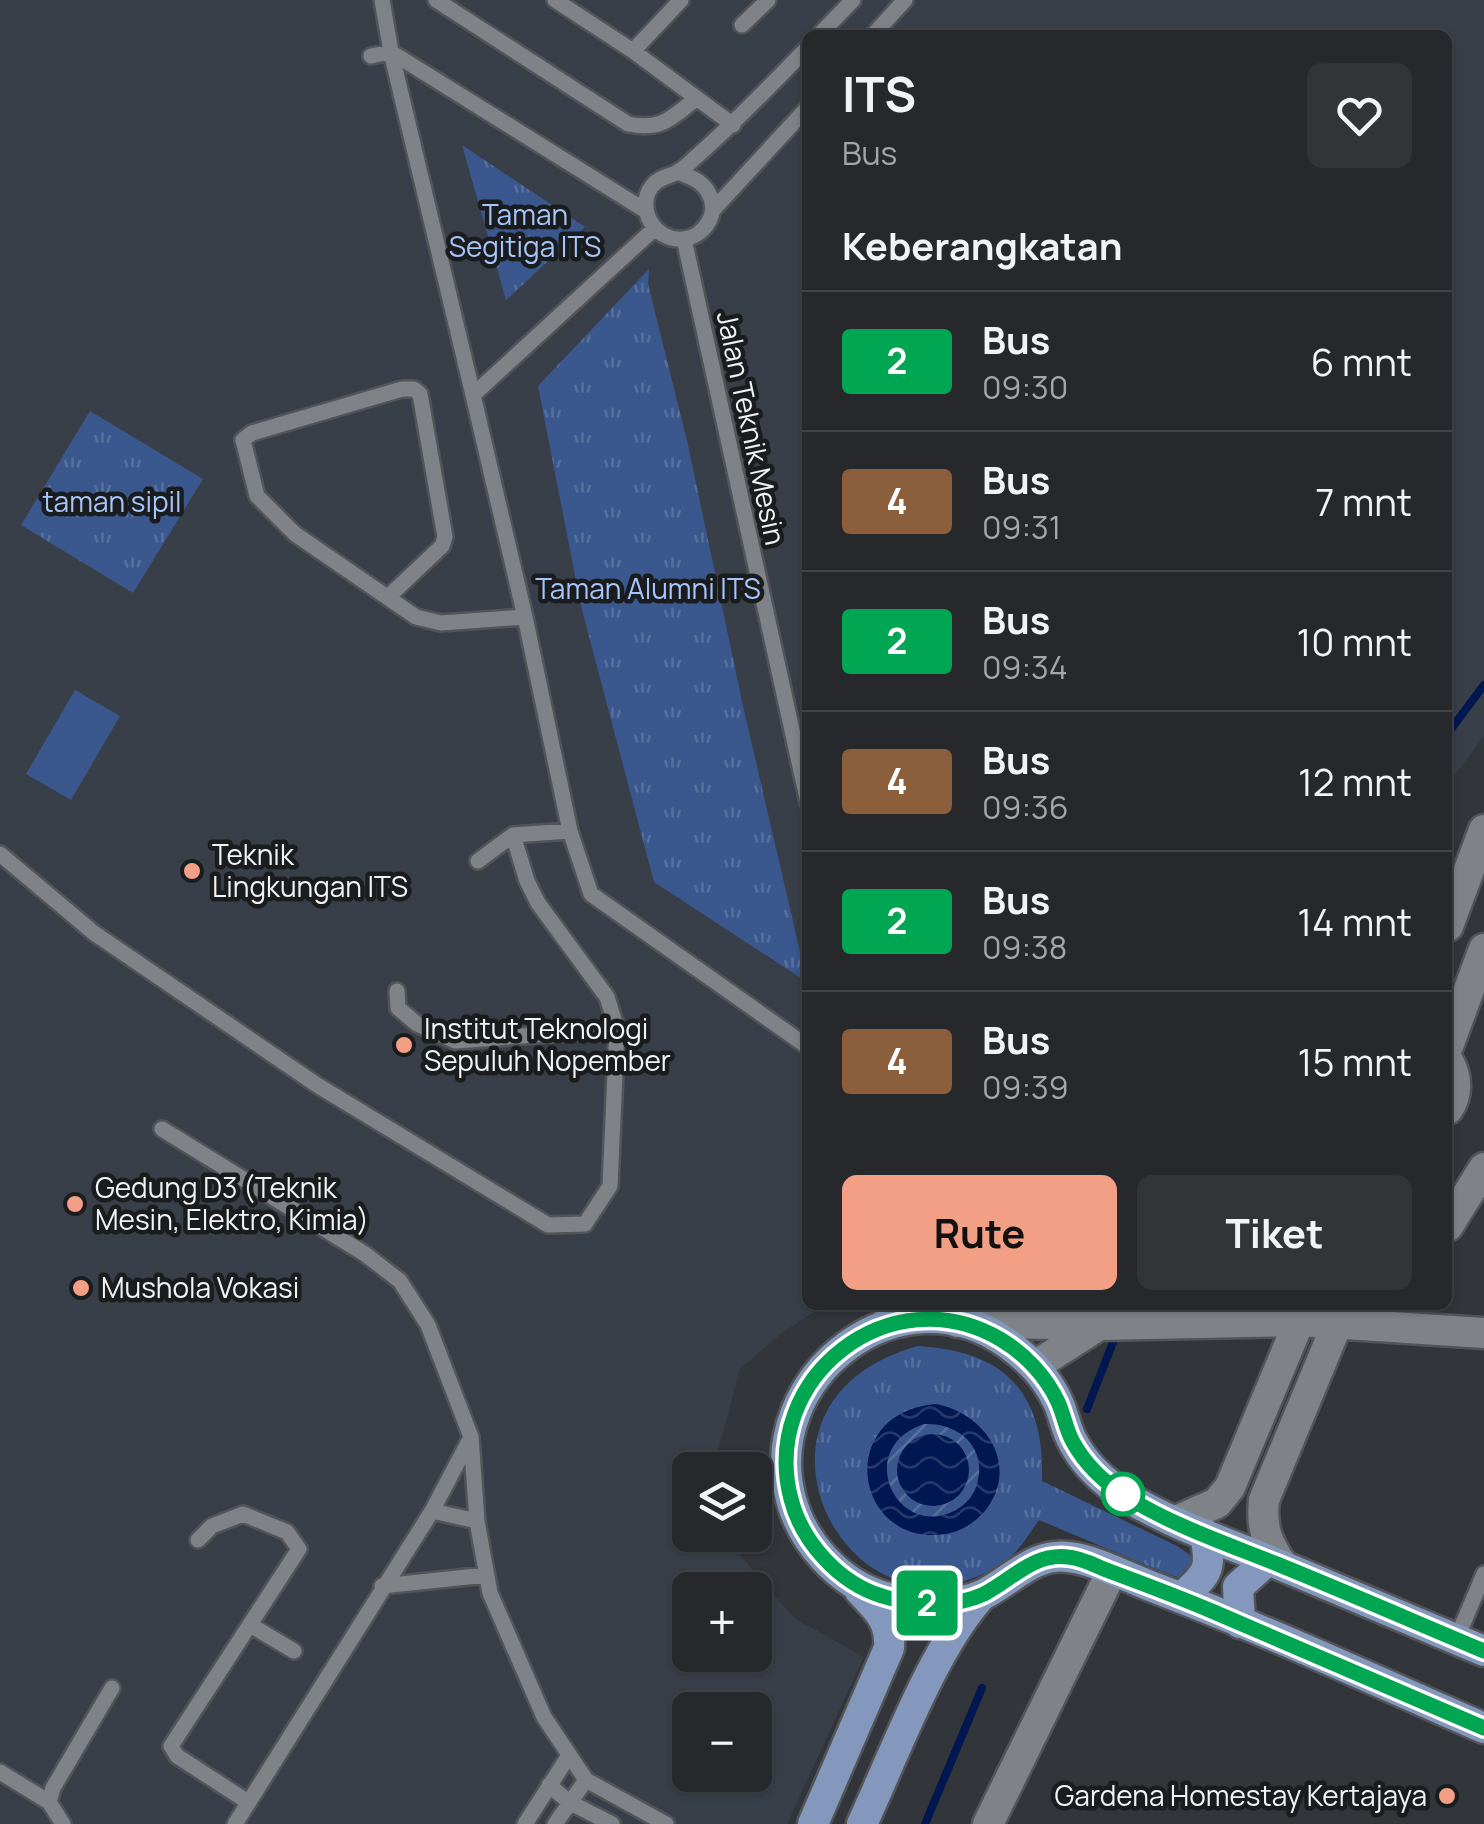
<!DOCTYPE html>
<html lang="id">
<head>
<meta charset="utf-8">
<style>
  body { margin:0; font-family:Manrope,sans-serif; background:#323437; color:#f1f3f6; height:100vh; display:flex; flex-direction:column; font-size:38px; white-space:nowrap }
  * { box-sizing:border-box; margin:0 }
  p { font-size:32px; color:#a4a6a9 }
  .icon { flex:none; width:55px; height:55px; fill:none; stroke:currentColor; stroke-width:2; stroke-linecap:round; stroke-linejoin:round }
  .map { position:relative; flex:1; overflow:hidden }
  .drawer { position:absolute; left:802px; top:30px; width:650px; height:1280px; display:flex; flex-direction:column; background:#26282b; border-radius:15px; box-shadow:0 2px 8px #0004,0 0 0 2px #424447 }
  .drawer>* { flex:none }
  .badge { padding:0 20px; border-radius:8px; font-size:35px; line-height:65px }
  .controls { position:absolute; left:672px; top:1452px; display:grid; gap:20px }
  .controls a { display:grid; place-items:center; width:100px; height:100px; border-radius:15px; background:#26282b; box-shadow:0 2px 8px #0004,0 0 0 2px #424447; font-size:50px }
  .map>.badge { position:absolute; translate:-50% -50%; box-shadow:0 0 0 5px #fff }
  h2 { padding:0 40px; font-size:38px; line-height:90px }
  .round { display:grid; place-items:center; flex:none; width:105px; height:105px; border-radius:15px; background:#323437 }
  .head { display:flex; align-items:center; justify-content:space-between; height:170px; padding:0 40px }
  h1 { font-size:48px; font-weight:700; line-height:75px }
  .button { display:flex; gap:20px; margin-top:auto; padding:20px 40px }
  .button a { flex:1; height:115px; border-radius:15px; background:#f39f85; color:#111; font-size:40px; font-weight:700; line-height:115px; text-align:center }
  .button a+a { background:#323437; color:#f1f3f6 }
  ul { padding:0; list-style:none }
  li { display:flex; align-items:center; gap:30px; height:140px; padding:0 40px; border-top:2px solid #424447 }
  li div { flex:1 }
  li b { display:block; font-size:38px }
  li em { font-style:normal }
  li .badge { min-width:110px; font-weight:700; text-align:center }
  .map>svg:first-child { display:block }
  .built { fill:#393f49; fill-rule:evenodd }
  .grass { fill:#3a588d }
  .park { fill:url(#park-tufts) }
  .garden { fill:url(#garden-furrows) }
  .water { fill:url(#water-waves); fill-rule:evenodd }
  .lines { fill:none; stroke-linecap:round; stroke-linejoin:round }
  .stream { stroke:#001751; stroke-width:8 }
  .lane-casing { stroke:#525458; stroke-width:20 }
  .street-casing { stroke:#525458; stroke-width:35 }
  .secondary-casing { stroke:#525458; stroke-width:35 }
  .primary-casing { stroke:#525458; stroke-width:35 }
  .lane { stroke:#7f8388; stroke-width:15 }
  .street { stroke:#7f8388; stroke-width:30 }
  .secondary { stroke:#7f8388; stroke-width:30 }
  .primary { stroke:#8398bc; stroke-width:30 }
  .line-casing { stroke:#fff; stroke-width:22 }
  .line { stroke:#00a651; stroke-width:15 }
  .poi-dot { fill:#f39f85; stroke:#1b1c1e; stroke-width:4 }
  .stop-dot { fill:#fff; stroke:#00a651; stroke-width:5 }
  .labels { text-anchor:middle; stroke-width:9; stroke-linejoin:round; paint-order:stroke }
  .park-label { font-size:28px; fill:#a5c5fb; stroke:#1b1c1e }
  .street-label { font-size:28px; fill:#f2f3f6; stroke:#1b1c1e }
  .poi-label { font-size:28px; fill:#f2f3f6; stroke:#1b1c1e; text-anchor:start }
</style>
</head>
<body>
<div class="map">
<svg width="1484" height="1824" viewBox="0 0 1484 1824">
  <defs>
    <pattern id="park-tufts" width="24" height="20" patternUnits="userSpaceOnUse" patternTransform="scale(2.5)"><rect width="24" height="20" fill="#3a588d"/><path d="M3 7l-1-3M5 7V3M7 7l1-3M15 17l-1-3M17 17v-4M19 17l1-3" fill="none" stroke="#57709e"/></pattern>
    <pattern id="garden-furrows" width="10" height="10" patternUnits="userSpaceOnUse" patternTransform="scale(2.5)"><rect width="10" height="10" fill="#3a588d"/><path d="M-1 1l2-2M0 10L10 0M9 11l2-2" fill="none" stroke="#57709e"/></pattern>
    <pattern id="water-waves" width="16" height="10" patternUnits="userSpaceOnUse" patternTransform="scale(2.5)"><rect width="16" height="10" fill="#001751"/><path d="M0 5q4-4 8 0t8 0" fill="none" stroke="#26396b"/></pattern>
  </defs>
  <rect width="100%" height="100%" fill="#323539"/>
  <path class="built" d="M0,0H1484V736L1448,784V35H808V1305H825L783,1332L740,1369L718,1451L720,1470H690V1535H731L733,1547L794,1618L864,1657L787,1824H0ZM690,1590H755V1655H690ZM690,1710H755V1775H690Z"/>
  <path class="grass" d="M75,690L120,716L71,800L26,774Z"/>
  <path class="park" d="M462,145L585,227L506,300Z
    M649,269L648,284L688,445L743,706L807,982L654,882L581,606L538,386Z
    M90,411L203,479L133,593L21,525Z
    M918,1346C1006,1351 1045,1394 1042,1481L1177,1546L1190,1555L1193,1564L1187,1575L1177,1577L1165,1573L1039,1520C1030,1532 1022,1547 1011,1556C858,1676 709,1404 918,1346Z"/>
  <path class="garden" d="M886 1470a47 47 0 1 1 94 0a47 47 0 1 1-94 0Z"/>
  <path class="water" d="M936,1404C987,1414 1021,1467 984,1512C972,1526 955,1534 937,1535C852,1539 837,1412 936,1404ZM924,1424C956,1422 986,1445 978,1480C976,1493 967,1504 956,1510C897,1542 852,1448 924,1424Z
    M897 1470a36 36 0 1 1 72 0a36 36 0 1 1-72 0Z"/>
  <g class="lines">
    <path class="stream" d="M1448,733L1484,685
      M1087,1409L1117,1332
      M925,1824L982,1688"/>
    <g class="lane-casing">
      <path id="lane" d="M382,0L391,52L473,395
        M436,0L628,124C662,131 671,118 697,98
        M555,0L633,51L733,125
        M742,25L768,0
        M819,35L853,0
        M873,35L905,0
        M633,51L681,0
        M371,56L391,52L646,211
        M678,172C690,177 703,181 709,194C720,213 704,237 683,239C655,242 635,208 652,186C660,176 670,177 679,171C685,168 691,161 697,156C736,122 771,85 808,47
        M713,210L808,107
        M654,229L473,395L525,617L570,831L591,894L808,1047
        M684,239L808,803
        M388,597L442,546L445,537L420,394L414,389H402L252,433L243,440L257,496L295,534L416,617L441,623L525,617
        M0,854L94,933L317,1085L548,1225L585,1224L610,1186L617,1029L607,997L538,903L527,881L513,835L570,831
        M478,861L513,835
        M397,991L398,1008L417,1024L455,1041L617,1029
        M162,1129L365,1254L400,1281L428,1325L471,1437L477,1521L490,1593L544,1717L586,1780L666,1824
        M881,1305L885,1326
        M432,1511L477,1521
        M198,1540L212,1526L243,1514L287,1532L299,1549L171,1746L177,1756L248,1802
        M382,1586L486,1575
        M252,1626L294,1651
        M1456,1640L1484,1574
        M0,1772L49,1802
        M549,1785L569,1802L612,1824
        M63,1824L49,1802L53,1788L112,1688
        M235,1824L432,1511L470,1439
        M525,1824L568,1757
        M555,1824L586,1780"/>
    </g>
    <g class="street-casing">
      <path id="street" d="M1448,1226L1484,1168
        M958,1322L1099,1325L1300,1321L1484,1333
        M1035,1366L1099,1325
        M988,1824L1112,1571"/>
    </g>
    <g class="secondary-casing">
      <path id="secondary" d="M1448,926L1484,830
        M1448,1046L1484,949
        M1448,1061C1457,1076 1458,1094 1448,1109
        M1176,1521L1217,1503L1230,1487L1306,1305
        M1283,1566C1267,1543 1261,1528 1264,1500L1345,1305"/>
    </g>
    <g class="primary-casing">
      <path id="primary" d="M1181,1598C1208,1573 1212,1571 1205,1534
        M1240,1623L1238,1587L1268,1560
        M1484,1651C1410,1620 1335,1588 1261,1557C1216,1539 1168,1522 1127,1497C1105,1483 1085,1465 1073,1442C1066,1430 1064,1415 1058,1402C1047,1378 1029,1359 1008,1344C901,1266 758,1376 791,1499C802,1542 839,1583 882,1596C912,1606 954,1608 984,1594C1013,1579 1034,1553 1068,1557C1097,1560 1130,1579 1158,1589C1268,1631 1376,1681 1484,1728
        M813,1824L889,1648C891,1621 878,1610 860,1591
        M862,1824C893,1758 934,1646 982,1595"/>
    </g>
    <use href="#lane" class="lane"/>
    <use href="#street" class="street"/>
    <use href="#secondary" class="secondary"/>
    <use href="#primary" class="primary"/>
  </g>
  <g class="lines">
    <g class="line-casing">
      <path id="line" d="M1484,1651C1415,1622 1346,1592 1277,1564C1227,1544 1172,1525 1127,1497C1105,1483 1085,1464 1073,1442C1066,1430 1064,1415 1058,1402C1046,1376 1024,1353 1000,1339C891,1275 759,1377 791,1499C802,1542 839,1583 882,1596C912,1606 955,1608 984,1594C1013,1579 1033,1553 1068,1557C1082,1558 1096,1566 1109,1571C1144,1584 1179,1597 1214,1612C1304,1651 1394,1689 1484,1728"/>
    </g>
    <use href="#line" class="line"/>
  </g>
  <g class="poi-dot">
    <circle cx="192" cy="871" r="10"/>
    <circle cx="404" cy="1045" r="10"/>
    <circle cx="75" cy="1204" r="10"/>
    <circle cx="81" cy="1288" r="10"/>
    <circle cx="1447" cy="1796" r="10"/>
  </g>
  <circle class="stop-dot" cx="1123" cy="1494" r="20"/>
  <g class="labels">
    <g class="park-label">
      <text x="525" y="225">Taman<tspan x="525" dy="32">Segitiga ITS</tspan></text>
      <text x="112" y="512">taman sipil</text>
      <text x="648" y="599">Taman Alumni ITS</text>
    </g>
    <g class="street-label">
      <text transform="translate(751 428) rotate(78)" y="10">Jalan Teknik Mesin</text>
    </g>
    <g class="poi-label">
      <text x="212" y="865">Teknik<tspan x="212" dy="32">Lingkungan ITS</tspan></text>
      <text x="424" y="1039">Institut Teknologi<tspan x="424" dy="32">Sepuluh Nopember</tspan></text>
      <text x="95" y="1198">Gedung D3 (Teknik<tspan x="95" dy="32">Mesin, Elektro, Kimia)</tspan></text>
      <text x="101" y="1298">Mushola Vokasi</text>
      <text x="1427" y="1806" text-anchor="end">Gardena Homestay Kertajaya</text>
    </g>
  </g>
</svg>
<div class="controls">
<a><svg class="icon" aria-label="layers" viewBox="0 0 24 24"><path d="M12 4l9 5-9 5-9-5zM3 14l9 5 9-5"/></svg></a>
<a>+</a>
<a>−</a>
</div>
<b class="badge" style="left:927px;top:1603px;background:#00a651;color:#fff">2</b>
<section class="drawer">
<div class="head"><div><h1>ITS</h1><p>Bus</p></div><a class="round"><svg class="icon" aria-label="heart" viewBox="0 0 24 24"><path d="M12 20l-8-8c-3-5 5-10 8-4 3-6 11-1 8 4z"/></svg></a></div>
<h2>Keberangkatan</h2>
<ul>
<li><span class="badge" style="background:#00a651;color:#fff">2</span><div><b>Bus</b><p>09:30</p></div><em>6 mnt</em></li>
<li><span class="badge" style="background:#8b5e3c;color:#fff">4</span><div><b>Bus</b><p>09:31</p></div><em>7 mnt</em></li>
<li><span class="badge" style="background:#00a651;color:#fff">2</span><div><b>Bus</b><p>09:34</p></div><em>10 mnt</em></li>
<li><span class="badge" style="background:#8b5e3c;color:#fff">4</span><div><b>Bus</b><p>09:36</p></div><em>12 mnt</em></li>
<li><span class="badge" style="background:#00a651;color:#fff">2</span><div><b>Bus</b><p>09:38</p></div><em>14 mnt</em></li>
<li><span class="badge" style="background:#8b5e3c;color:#fff">4</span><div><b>Bus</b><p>09:39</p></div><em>15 mnt</em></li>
</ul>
<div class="button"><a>Rute</a><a>Tiket</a></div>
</section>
</div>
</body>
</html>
